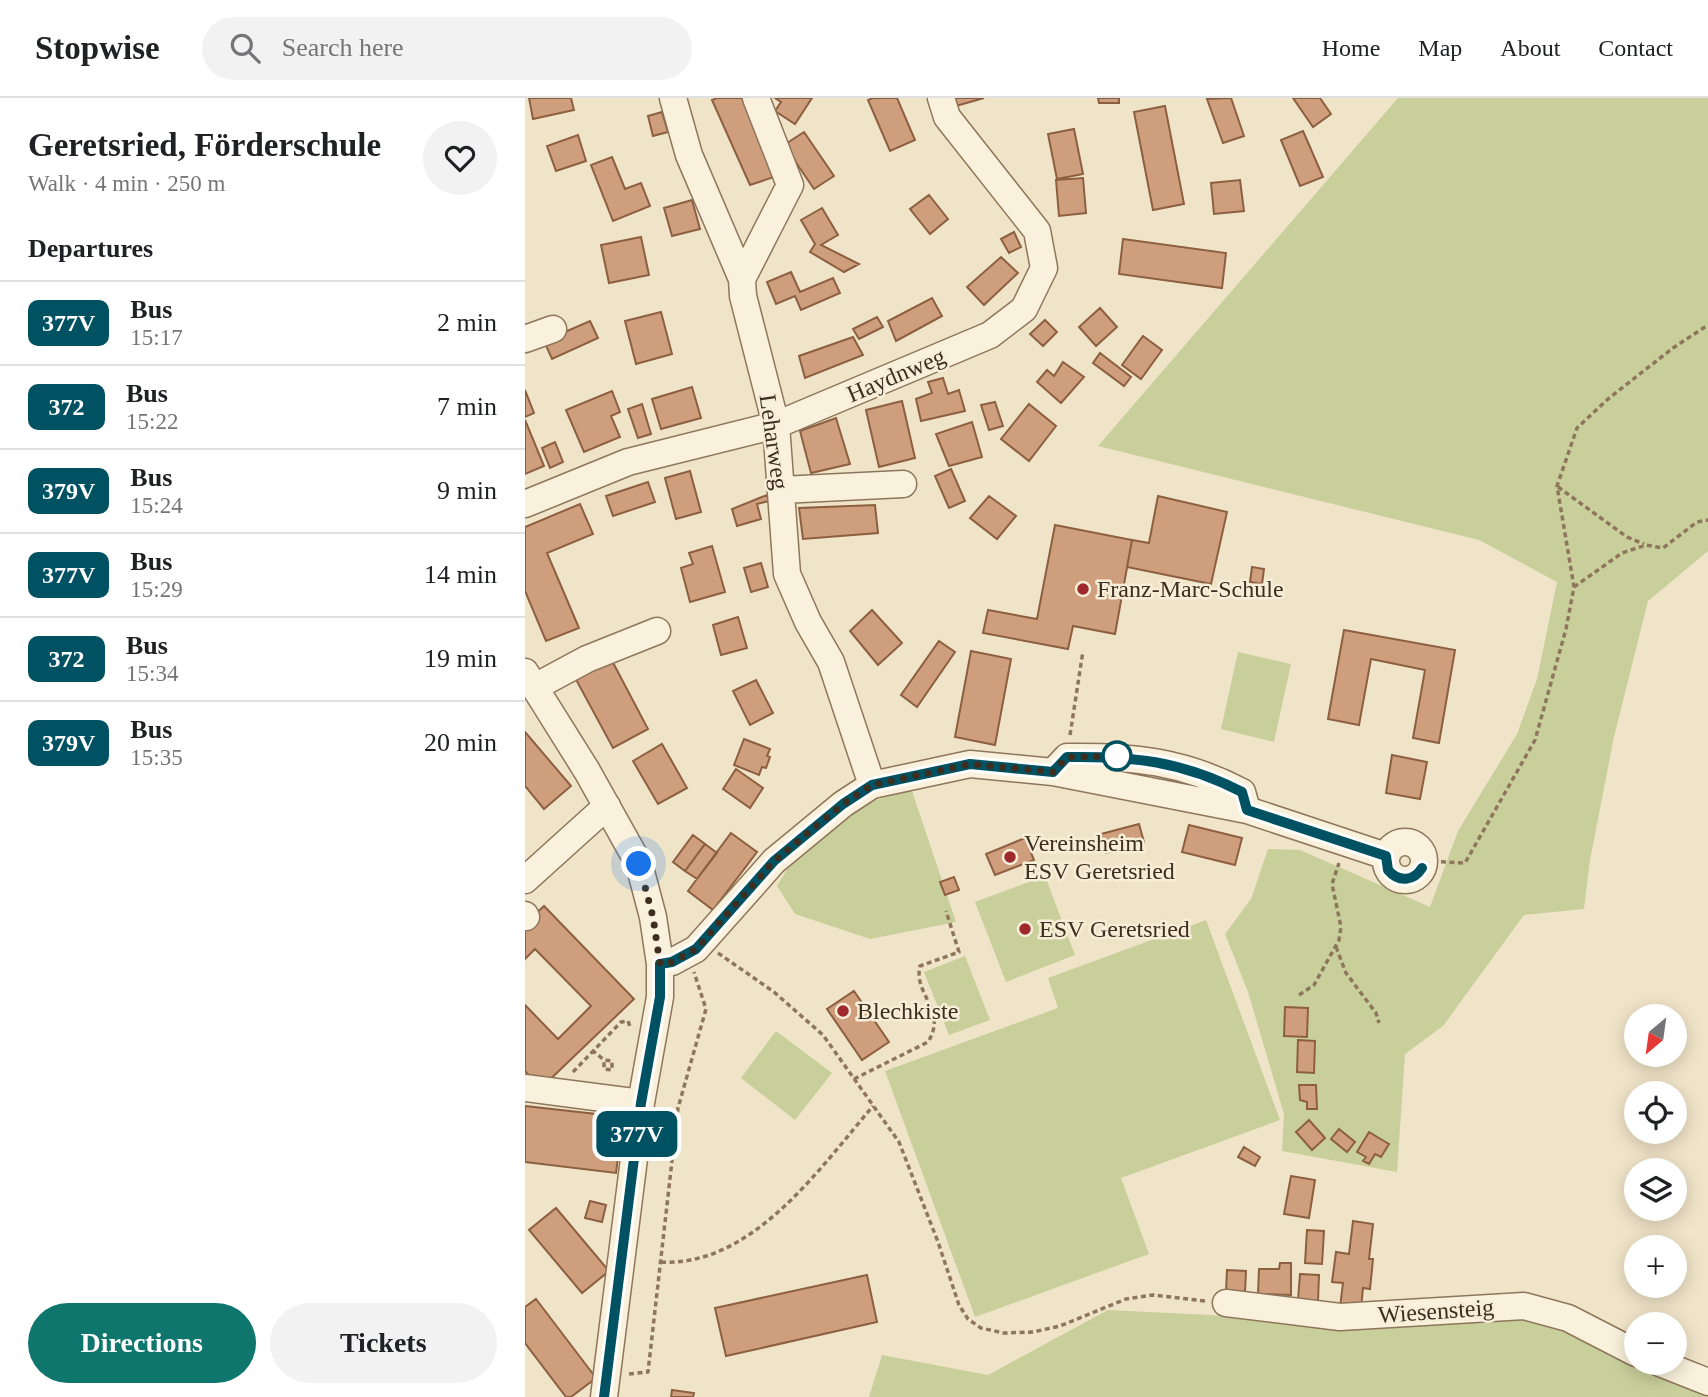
<!DOCTYPE html>
<html lang="en">
<head>
<meta charset="utf-8">
<style>
  body { margin:0; font-family:Georgia,serif; background:#f2f2f2; color:#202124; height:100vh; display:flex; flex-direction:column; font-size:26px; white-space:nowrap }
  * { box-sizing:border-box; margin:0 }
  p { font-size:23px; color:#757577 }
  .icon { flex:none; width:38px; height:38px; fill:none; stroke:currentColor; stroke-width:2; stroke-linecap:round; stroke-linejoin:round }
  .map { position:relative; flex:1; overflow:hidden }
  .details { display:flex; flex-direction:column; background:#fff; width:525px }
  .details>* { flex:none }
  .badge { padding:0 14px; border-radius:10px; font-size:24px; line-height:46px }
  .needle { width:46px; rotate:209deg }
  .tools { position:absolute; left:1099px; top:906px; display:grid; gap:14px }
  .tools a { display:grid; place-items:center; width:63px; height:63px; border-radius:50%; background:#fff; box-shadow:0 4px 18px #0003; font-size:35px }
  .you { position:absolute; width:35px; height:35px; margin:-18px; border:5px solid #fff; border-radius:50%; background:#1a73e8; box-shadow:0 0 0 10px #1a73e833 }
  .map>.badge { position:absolute; translate:-50% -50%; box-shadow:0 0 0 4px #fff }
  h2 { padding:0 28px; font-size:26px; line-height:63px }
  .round { display:grid; place-items:center; flex:none; width:74px; height:74px; border-radius:37px; background:#f2f2f2 }
  .head { display:flex; align-items:center; justify-content:space-between; height:119px; padding:0 28px }
  h1 { font-size:33px; font-weight:700; line-height:52px }
  .button { display:flex; gap:14px; margin-top:auto; padding:14px 28px }
  .button a { flex:1; height:80px; border-radius:42px; background:#0f766e; color:#fff; font-size:28px; font-weight:700; line-height:80px; text-align:center }
  .button a+a { background:#f2f2f2; color:#202124 }
  ul { padding:0; list-style:none }
  li { display:flex; align-items:center; gap:21px; height:84px; padding:0 28px; border-top:2px solid #e0e0e0 }
  li div { flex:1 }
  li b { display:block; font-size:26px }
  li em { font-style:normal }
  li .badge { min-width:77px; font-weight:700; text-align:center }
  header { display:flex; align-items:center; gap:42px; box-sizing:border-box; height:98px; padding:0 35px; background:#fff; border-bottom:2px solid #e0e0e0 }
  header strong { font-size:33px }
  nav { display:flex; gap:38px; margin-inline-start:auto; font-size:24px }
  .search { width:490px; height:63px; background:#f2f2f2; display:flex; align-items:center; gap:18px; box-sizing:border-box; padding:0 24px; border-radius:38px; color:#757577; font-size:26px }
  main { display:flex; flex:1; min-height:0 }
  .map>svg:first-child { display:block }
  .green { fill:#c9cf9b }
  .building { fill:#cf9f7d; stroke:#8d5f41; stroke-width:2 }
  .lines { fill:none; stroke-linecap:round; stroke-linejoin:round }
  .minor-casing { stroke:#8d765c; stroke-width:29 }
  .path { stroke:#8d765c; stroke-width:3.5; stroke-dasharray:5 3.5; stroke-linecap:butt }
  .minor { stroke:#faf1dc; stroke-width:26 }
  .line-casing { stroke:#fff; stroke-width:16 }
  .line { stroke:#005262; stroke-width:10 }
  .walk { stroke:#3d2e20; stroke-width:7; stroke-dasharray:0 12.6 }
  .poi-dot { fill:#9e2a2b; stroke:#f7eed8; stroke-width:2.5 }
  .stop-dot { fill:#fff; stroke:#005262; stroke-width:3.5 }
  .labels { text-anchor:middle; stroke-width:5; stroke-linejoin:round; paint-order:stroke }
  .street-label { font-size:24px; fill:#3d2e20; stroke:#f7eed8 }
  .poi-label { font-size:24px; fill:#3d2e20; stroke:#f7eed8; text-anchor:start }
</style>
</head>
<body>
<header>
<strong>Stopwise</strong>
<div class="search"><svg class="icon" aria-label="search" viewBox="0 0 24 24"><circle cx="10" cy="10" r="6"/><path d="M15 15l6 6"/></svg>Search here</div>
<nav><a>Home</a><a>Map</a><a>About</a><a>Contact</a></nav>
</header>
<main>
<section class="details">
<div class="head"><div><h1>Geretsried, Förderschule</h1><p>Walk · 4 min · 250 m</p></div><a class="round"><svg class="icon" aria-label="heart" viewBox="0 0 24 24"><path d="M12 20l-8-8c-3-5 5-10 8-4 3-6 11-1 8 4z"/></svg></a></div>
<h2>Departures</h2>
<ul>
<li><span class="badge" style="background:#005262;color:#fff">377V</span><div><b>Bus</b><p>15:17</p></div><em>2 min</em></li>
<li><span class="badge" style="background:#005262;color:#fff">372</span><div><b>Bus</b><p>15:22</p></div><em>7 min</em></li>
<li><span class="badge" style="background:#005262;color:#fff">379V</span><div><b>Bus</b><p>15:24</p></div><em>9 min</em></li>
<li><span class="badge" style="background:#005262;color:#fff">377V</span><div><b>Bus</b><p>15:29</p></div><em>14 min</em></li>
<li><span class="badge" style="background:#005262;color:#fff">372</span><div><b>Bus</b><p>15:34</p></div><em>19 min</em></li>
<li><span class="badge" style="background:#005262;color:#fff">379V</span><div><b>Bus</b><p>15:35</p></div><em>20 min</em></li>
</ul>
<div class="button"><a>Directions</a><a>Tickets</a></div>
</section>
<div class="map">
<svg width="1183" height="1299" viewBox="0 0 1183 1299">
  <rect width="100%" height="100%" fill="#f0e4c8"/>
  <path class="green" d="M873,0H1183V453L1123,503L1089,639L1065,762L1059,811L999,817L918,928L880,956L872,1074L757,1053L759,1016L723,894L700,836L726,801L743,751L775,752L905,809L933,733L992,636L1012,581L1032,484L954,442L573,348Z
    M713,554L766,566L749,644L696,631Z
    M386,690L431,824L345,841L270,816L252,788L267,763L343,705Z
    M520,778L550,857L481,884L450,804Z
    M681,822L755,1022L596,1080L624,1156L450,1219L360,973L533,910L523,880Z
    M440,858L465,922L424,937L399,874Z
    M251,933L307,975L270,1022L216,980Z
    M583,1212L853,1225L998,1214L1160,1288L1183,1295V1299H344L357,1257L463,1277Z"/>
  <path class="building" d="M4,0H46L49,12L8,21Z
    M192,0H217L249,79L225,87L187,2Z
    M250,0H287L270,26L250,13L256,4Z
    M348,0H372L390,42L365,53L343,2Z
    M429,0H459L431,8Z
    M573,0H594V5H574Z
    M706,0L719,38L698,45L682,1Z
    M768,0H795L806,16L788,29Z
    M640,8L659,106L628,112L609,14Z
    M137,14L143,34L128,38L123,18Z
    M549,31L558,76L532,81L523,36Z
    M778,33L798,79L775,88L756,42Z
    M279,34L309,78L289,91L259,47Z
    M53,37L61,63L31,73L22,48Z
    M87,59L100,91L116,85L125,108L88,123L66,67Z
    M558,80L561,115L534,118L531,82Z
    M715,82L719,113L689,116L686,85Z
    M404,97L423,121L405,136L385,111Z
    M167,102L175,131L147,138L139,110Z
    M297,110L313,137L296,147L334,166L319,174L285,154L290,146L276,122Z
    M489,134L496,149L484,155L476,141Z
    M116,139L124,177L84,185L76,147Z
    M598,141L701,155L697,190L594,176Z
    M476,159L493,175L459,207L442,189Z
    M266,174L275,194L308,180L315,195L276,212L270,198L251,206L242,184Z
    M407,200L417,218L371,243L363,223Z
    M575,210L592,229L571,248L554,229Z
    M136,214L147,256L111,266L100,223Z
    M352,219L358,229L334,241L328,231Z
    M520,222L532,234L518,248L505,236Z
    M65,223L73,240L27,261L19,243Z
    M618,238L637,252L616,281L597,267Z
    M328,239L338,257L280,280L274,258Z
    M575,255L606,279L599,288L568,265Z
    M538,264L559,279L536,305L512,284L522,272L529,278Z
    M418,280L423,296L434,292L440,313L396,323L391,301L407,295L403,284Z
    M167,289L176,320L136,331L127,301Z
    M0,292L9,315L0,319Z
    M87,293L95,314L86,318L95,339L59,354L41,312Z
    M377,303L390,360L354,369L341,312Z
    M470,304L478,328L464,332L456,307Z
    M117,306L126,336L113,340L103,311Z
    M504,306L531,328L504,363L476,341Z
    M311,320L325,366L286,375L275,333Z
    M0,322L19,368L0,376Z
    M447,324L457,359L424,368L411,336Z
    M30,344L38,364L25,370L17,350Z
    M426,371L440,403L424,410L410,378Z
    M165,373L176,414L151,421L140,380Z
    M123,384L130,404L88,418L81,398Z
    M242,397L244,403L232,406L236,421L212,428L207,411Z
    M464,398L491,418L472,441L445,420Z
    M633,398L702,414L686,486L602,469L607,442L624,445Z
    M55,406L68,436L22,455L54,530L21,543L0,493V429Z
    M350,407L353,435L278,441L274,410Z
    M530,427L607,442L590,536L548,528L543,551L458,535L463,512L512,521Z
    M187,448L200,494L165,504L156,470L168,466L164,455Z
    M236,465L243,489L226,494L219,470Z
    M727,469L739,471L737,486L725,484Z
    M347,512L377,545L353,567L325,533Z
    M213,519L222,550L196,557L188,527Z
    M819,532L930,552L914,645L888,640L900,572L846,561L834,627L803,621Z
    M414,543L430,554L392,609L376,597Z
    M446,553L486,561L470,647L430,639Z
    M84,557L123,631L88,650L48,576Z
    M231,582L248,615L225,627L208,593Z
    M0,634L46,688L19,711L0,688Z
    M219,641L245,651L242,658L245,659L241,670L237,669L234,677L209,667Z
    M137,646L162,690L133,706L108,663Z
    M867,657L902,664L895,701L861,695Z
    M211,671L238,690L225,710L198,691Z
    M614,726L619,744L581,755L576,736Z
    M664,727L717,740L710,767L657,754Z
    M206,735L232,754L188,812L163,793Z
    M168,737L180,746L160,773L148,764Z
    M500,740L509,762L470,777L461,756Z
    M180,746L192,755L172,781L160,773Z
    M429,779L434,792L420,797L415,784Z
    M19,808L109,901L16,990L0,973V907L33,941L66,908L10,851L0,861V826Z
    M329,893L364,944L337,962L302,911Z
    M760,909L783,910L782,939L759,938Z
    M773,942L790,943L789,975L772,974Z
    M774,987H791L792,1011H782V1004L775,1002Z
    M0,1008L98,1019L91,1075L0,1064Z
    M784,1022L800,1040L787,1052L771,1034Z
    M814,1031L830,1044L822,1054L806,1041Z
    M844,1034L864,1046L856,1059L850,1056L844,1066L838,1063L841,1059L832,1054Z
    M719,1049L735,1059L730,1068L713,1059Z
    M766,1078L790,1082L784,1120L759,1116Z
    M65,1103L81,1107L77,1124L60,1120Z
    M31,1110L84,1173L57,1195L4,1132Z
    M828,1123L848,1126L844,1161H848L845,1191L838,1190L836,1211L815,1209L818,1185L807,1184L811,1154L824,1156Z
    M782,1132L799,1133L797,1166L780,1165Z
    M755,1165H766V1197L733,1196L734,1171H754Z
    M702,1172L721,1173L720,1194L701,1193Z
    M775,1176L794,1177L793,1203L773,1202Z
    M342,1177L352,1224L201,1258L190,1210Z
    M11,1201L71,1280L46,1299H41L0,1245V1209Z
    M147,1292L169,1295L168,1299H146Z"/>
  <g class="lines">
    <g class="minor-casing">
      <path id="minor" d="M148,0L164,57L217,181L218,198L251,327L262,476L283,524L306,564L347,687
        M217,181L265,87L231,0
        M0,241L28,231
        M256,392L378,386
        M0,406L103,364L251,327L465,237L499,211L519,170L512,133L422,19L416,0
        M0,574L62,673L114,766L128,819L135,866V899L116,1005L79,1299
        M10,589L62,561L132,533
        M528,674L542,659C608,658 658,663 717,694L722,712
        M861 763a19 19 0 1 1 38 0a19 19 0 1 1-38 0Z
        M0,782L82,708
        M0,817L1,819
        M135,866L147,864L171,851L249,763L318,706L347,687L445,666L528,674L722,712L861,758
        M0,990L116,1005
        M701,1205L815,1219L999,1208L1043,1220L1111,1255
        M1135,1265L1183,1284"/>
    </g>
    <path class="path" d="M1033,389L1102,439L1119,446
      M1049,489L1097,455L1121,447L1138,450L1172,424L1183,422
      M545,637L558,553
      M899,763L940,765L1010,642L1041,531L1049,489L1032,388L1052,330L1083,301L1148,250L1183,227
      M811,849L821,875L851,915L854,925
      M193,855L249,894L298,937L374,1044L413,1144L434,1207L443,1221L456,1230L479,1235L508,1234L535,1228L601,1201L628,1197L680,1203
      M774,897L789,887L814,842L816,829L807,786L814,765
      M67,952L79,962L87,963V972L79,971V962
      M48,974L96,924L103,923L106,931
      M329,981L403,944C423,912 388,897 395,868L434,854L421,813
      M136,1164C227,1169 295,1070 348,1008
      M104,1276L123,1274L153,1010L181,911L169,874"/>
    <use href="#minor" class="minor"/>
  </g>
  <g class="lines">
    <g class="line-casing">
      <path id="line" d="M79,1299L116,1005L135,899V866L147,864L171,851L249,763L318,706L347,687L445,666L528,674L542,659C608,658 657,663 717,694L722,712L861,758L863,772C874,785 889,783 897,770"/>
    </g>
    <use href="#line" class="line"/>
    <path class="walk" d="M114,766L128,819L135,866L147,864L171,851L249,763L318,706L347,687L445,666L528,674L542,659L592,658"/>
  </g>
  <g class="poi-dot">
    <circle cx="558" cy="491" r="7"/>
    <circle cx="485" cy="759" r="7"/>
    <circle cx="500" cy="831" r="7"/>
    <circle cx="318" cy="913" r="7"/>
  </g>
  <circle class="stop-dot" cx="592" cy="658" r="14"/>
  <g class="labels">
    <g class="street-label">
      <text transform="translate(371 277) rotate(-23)" y="8">Haydnweg</text>
      <text transform="translate(249 344) rotate(82)" y="8">Leharweg</text>
      <text transform="translate(911 1213) rotate(-4)" y="8">Wiesensteig</text>
    </g>
    <g class="poi-label">
      <text x="572" y="499">Franz-Marc-Schule</text>
      <text x="499" y="753">Vereinsheim<tspan x="499" dy="28">ESV Geretsried</tspan></text>
      <text x="514" y="839">ESV Geretsried</text>
      <text x="332" y="921">Blechkiste</text>
    </g>
  </g>
</svg>
<div class="tools">
<a><svg class="needle" viewBox="-14 -14 28 28"><path d="M0-13l5 13h-10z" fill="#e53935"/><path d="M0 13l5-13h-10z" fill="#757577"/></svg></a>
<a><svg class="icon" aria-label="locate" viewBox="0 0 24 24"><circle cx="12" cy="12" r="6"/><path d="M12 2v4M12 18v4M2 12h4M18 12h4"/></svg></a>
<a><svg class="icon" aria-label="layers" viewBox="0 0 24 24"><path d="M12 4l9 5-9 5-9-5zM3 14l9 5 9-5"/></svg></a>
<a>+</a>
<a>−</a>
</div>
<div class="you" style="left:114px;top:766px"></div>
<b class="badge" style="left:112px;top:1036px;background:#005262;color:#fff">377V</b>
</div>
</main>
</body>
</html>
